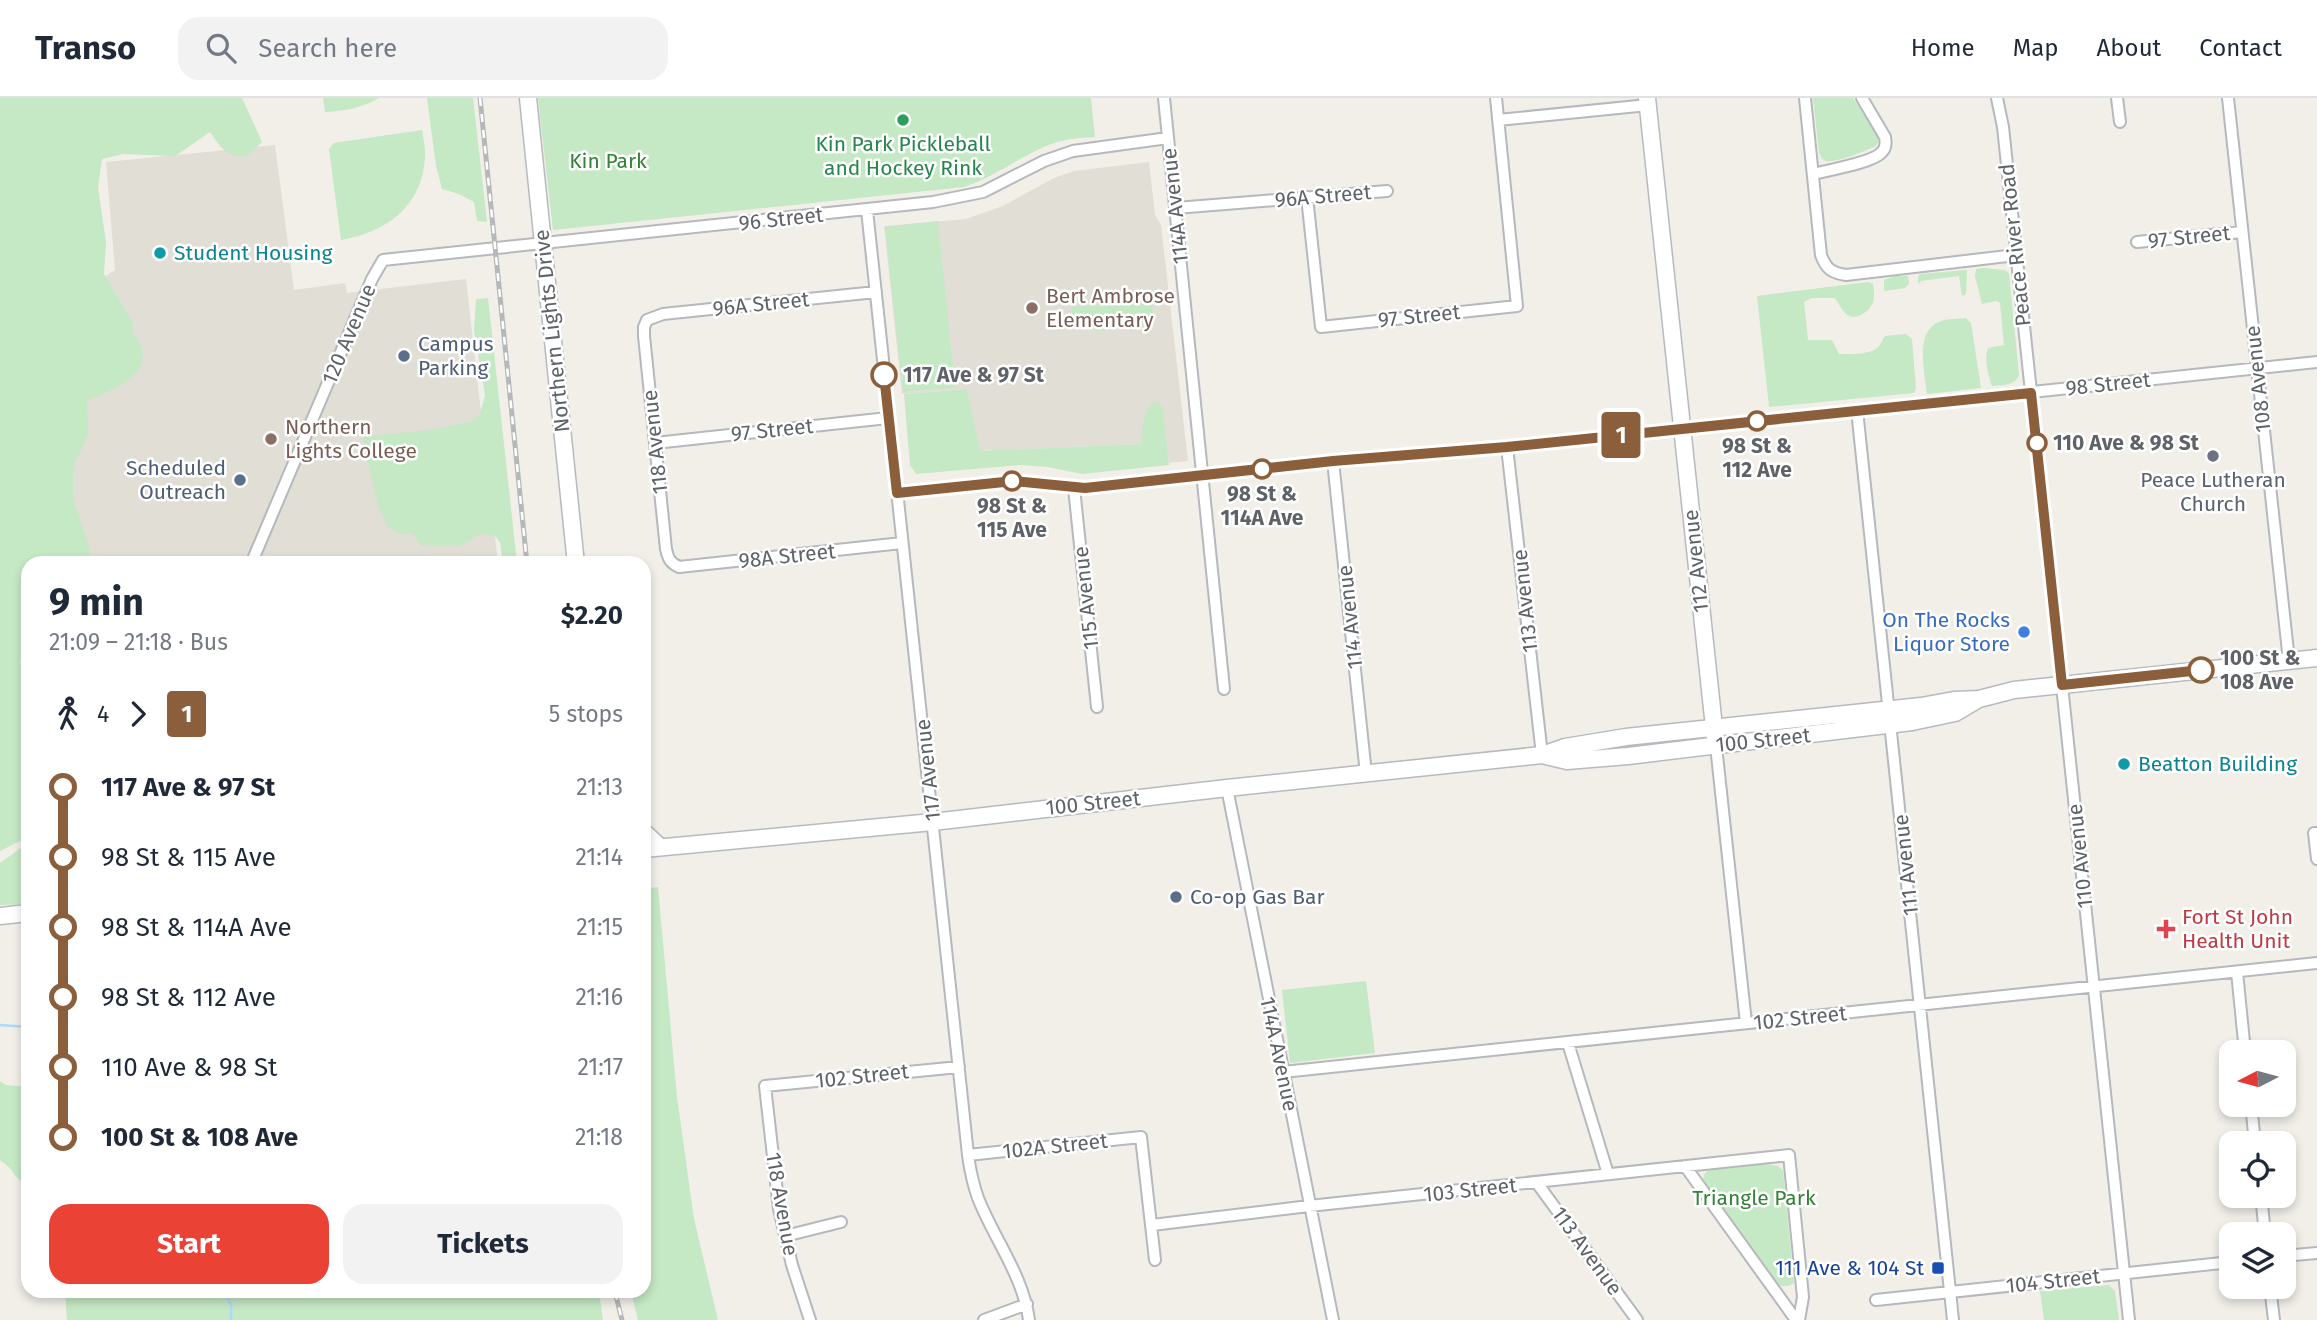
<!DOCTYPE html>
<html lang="en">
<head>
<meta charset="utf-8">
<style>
  body { margin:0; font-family:"Fira Sans",sans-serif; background:#f2f2f3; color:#1f2937; height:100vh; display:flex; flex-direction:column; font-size:26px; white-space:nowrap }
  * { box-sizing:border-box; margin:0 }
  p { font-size:23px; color:#747a83 }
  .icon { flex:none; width:38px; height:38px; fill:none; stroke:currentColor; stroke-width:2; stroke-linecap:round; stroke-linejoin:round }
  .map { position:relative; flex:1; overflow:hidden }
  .sheet { position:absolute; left:21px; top:458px; width:630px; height:742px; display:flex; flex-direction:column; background:#fff; border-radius:21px; box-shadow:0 4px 10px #0003 }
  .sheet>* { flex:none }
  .badge { padding:0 14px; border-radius:5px; font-size:24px; line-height:46px }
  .needle { width:46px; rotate:264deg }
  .fabs { position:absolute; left:2219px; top:942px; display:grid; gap:14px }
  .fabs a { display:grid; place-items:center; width:77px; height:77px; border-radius:14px; background:#fff; box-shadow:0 4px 10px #0003; font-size:35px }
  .map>.badge { position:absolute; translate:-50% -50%; box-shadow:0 0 0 4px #fff }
  .legs { display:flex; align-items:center; gap:10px; height:77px; padding:0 28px; font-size:23px }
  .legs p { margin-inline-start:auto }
  .headline { display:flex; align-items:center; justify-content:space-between; height:119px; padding:0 28px }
  h1 { font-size:38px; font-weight:700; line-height:52px }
  .button { display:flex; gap:14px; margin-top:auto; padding:14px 28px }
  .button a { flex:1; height:80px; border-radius:21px; background:#ea4335; color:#fff; font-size:28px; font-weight:700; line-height:80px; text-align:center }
  .button a+a { background:#f2f2f3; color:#1f2937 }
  ul { padding:0 28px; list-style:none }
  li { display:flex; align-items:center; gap:24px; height:70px; font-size:26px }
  li i { display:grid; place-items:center; width:10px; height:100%; margin:0 9px; background:currentColor }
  li i::after { content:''; width:18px; height:18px; margin:-9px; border:5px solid; border-radius:50%; background:#fff }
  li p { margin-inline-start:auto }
  li:first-child i { background:linear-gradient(#0000 50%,currentColor 0) }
  li:last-child i { background:linear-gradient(currentColor 50%,#0000 0) }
  header { display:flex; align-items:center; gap:42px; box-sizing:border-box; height:98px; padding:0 35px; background:#fff; border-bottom:2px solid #e0e1e3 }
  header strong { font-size:33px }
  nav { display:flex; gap:38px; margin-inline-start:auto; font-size:24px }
  .search { width:490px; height:63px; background:#f2f2f3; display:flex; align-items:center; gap:18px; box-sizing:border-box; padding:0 24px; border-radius:21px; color:#747a83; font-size:26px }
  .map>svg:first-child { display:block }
  .education { fill:#e1ded6 }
  .green { fill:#c5e8c5 }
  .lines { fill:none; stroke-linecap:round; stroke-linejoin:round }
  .stream { stroke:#aadaff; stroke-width:2.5 }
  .street-casing { stroke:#b5b8bc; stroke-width:14 }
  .secondary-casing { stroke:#b6babf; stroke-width:19 }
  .street { stroke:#fff; stroke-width:10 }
  .secondary { stroke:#fff; stroke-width:16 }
  .rail-casing { stroke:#b6b7b8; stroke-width:5 }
  .rail { stroke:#fff; stroke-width:2.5; stroke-dasharray:8; stroke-linecap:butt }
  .line-1-casing { stroke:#fff; stroke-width:16 }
  .line-1 { stroke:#8b5e3c; stroke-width:10 }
  .leisure-dot { fill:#2e9e5b; stroke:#fff; stroke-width:2.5 }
  .culture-dot { fill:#0f9aa8; stroke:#fff; stroke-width:2.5 }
  .education-dot { fill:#8d6e63; stroke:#fff; stroke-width:2.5 }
  .service-dot { fill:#5c6f8a; stroke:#fff; stroke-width:2.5 }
  .stop-1-dot { fill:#fff; stroke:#8b5e3c; stroke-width:3.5 }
  .worship-dot { fill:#6b7280; stroke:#fff; stroke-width:2.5 }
  .shop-dot { fill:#3f7fe0; stroke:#fff; stroke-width:2.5 }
  .health-dot { fill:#e0444e; stroke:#fff; stroke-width:2.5 }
  .transit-dot { fill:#1a4fb4; stroke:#fff; stroke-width:2.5 }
  .labels { text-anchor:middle; stroke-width:5; stroke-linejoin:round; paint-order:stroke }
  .leisure-label { font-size:21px; fill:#27864d; stroke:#fff }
  .park-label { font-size:21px; fill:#348238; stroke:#fff }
  .street-label { font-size:21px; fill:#5f6368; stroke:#fff }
  .culture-label { font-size:21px; fill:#0d838f; stroke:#fff; text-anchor:start }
  .education-label { font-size:21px; fill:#785e54; stroke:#fff; text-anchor:start }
  .service-label { font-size:21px; fill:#4e5e75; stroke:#fff; text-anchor:start }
  .stop-label { font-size:21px; font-weight:bold; fill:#5f6368; stroke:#fff; text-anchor:start }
  .worship-label { font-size:21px; fill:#5b616d; stroke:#fff }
  .shop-label { font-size:21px; fill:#366cbe; stroke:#fff; text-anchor:end }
  .health-label { font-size:21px; fill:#be3a42; stroke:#fff; text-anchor:start }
  .transit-label { font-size:21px; fill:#164399; stroke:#fff; text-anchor:end }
</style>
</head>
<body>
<header>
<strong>Transo</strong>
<div class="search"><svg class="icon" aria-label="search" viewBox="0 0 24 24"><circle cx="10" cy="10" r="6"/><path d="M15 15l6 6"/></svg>Search here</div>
<nav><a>Home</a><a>Map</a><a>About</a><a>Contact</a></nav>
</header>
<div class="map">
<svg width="2317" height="1222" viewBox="0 0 2317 1222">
  <rect width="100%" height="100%" fill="#f1efe8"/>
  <path class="education" d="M275,47L294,192L345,185L347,195L466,181L498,465H68L47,216L115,172L106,64Z
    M1149,64L1155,117L1161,127L1188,363L1169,365L1166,345L979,353L967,291L902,296L884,128L966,121L1003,108L1054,80L1074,73Z"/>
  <path class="green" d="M0,0H242L262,44L247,58C226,59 221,50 210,34L175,58L123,56L102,61L98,90L106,144L104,176L133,225V235C164,272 115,292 87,302L88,336L73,370V400L88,445L90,458L86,465L28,466V544L20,564L28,578V739L0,753Z
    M323,0H379C361,10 345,13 325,14Z
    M427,0H473L487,124L477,123L474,104L459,96L442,91L436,68Z
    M538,0H1091L1095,39C1078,40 1062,41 1046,48C1018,60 994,79 964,89L553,132Z
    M1813,0H1853L1878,38L1879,43L1876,48C1866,53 1836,65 1826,63C1822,62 1821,59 1819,55Z
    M422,32C423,41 426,51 425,60C422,109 386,134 341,142L329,51L334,45Z
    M938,123L955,289L903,294L885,129Z
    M1983,170L2004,172L2009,175L2019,277C2014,288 2003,287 1992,288C1988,277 1984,261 1988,250L2004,247L2000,205L1996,203L1982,206L1975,178L1976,171Z
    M1967,172L1966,196L1962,198L1959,178L1921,183L1918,186V179L1920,176Z
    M1895,178H1908L1909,186L1905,190L1884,193V182Z
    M1868,184L1873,186C1874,192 1875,198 1873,204C1869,214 1854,225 1845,215C1841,211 1838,204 1835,200H1812L1804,204L1808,242H1832L1839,256C1849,256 1873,257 1879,248C1882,245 1882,241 1885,238L1906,236L1912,241L1916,290L1914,295L1769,309L1757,198Z
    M488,200L517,465H503L500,444L495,438L482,435L460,448H422L413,436H400L388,429L378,408L362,339L429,332L471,324L480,316L485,297L474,233L476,201Z
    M1133,203L1135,207L1152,205L1154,225L1096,234L1095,228L1074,230L1071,209Z
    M1966,220L1971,225L1981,290L1927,296C1925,275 1914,234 1939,224C1947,220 1957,221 1966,220Z
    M967,291L980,353L1142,346C1142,331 1142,315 1154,304L1159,305L1163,310L1169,367L1082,376L1048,369L1020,367L916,376L910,367L904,296Z
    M28,745V806L0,807V765Z
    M658,789L677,999L694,1121L718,1222H638L631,1194H644V791Z
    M1366,883L1375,955L1290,965L1282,892Z
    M0,983L6,987L28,989V1090C16,1082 14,1071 0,1062Z
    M1768,1066L1778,1068L1783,1073L1794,1185L1788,1188H1780L1703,1083L1704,1077L1708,1072Z
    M2109,1187L2115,1193L2119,1222H2044L2040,1193Z
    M65,1194H599L603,1222H67Z"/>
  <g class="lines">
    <path class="stream" d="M0,927L28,929
      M227,1194L226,1197L231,1207V1222"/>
    <g class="street-casing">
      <path id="street" d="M1164,0L1224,591
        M1805,0L1821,157C1826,171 1832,175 1846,177L2016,157
        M1997,0L2003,29L2129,1222
        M2117,0L2120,24
        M2228,0L2289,563
        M1498,22L1648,7
        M1813,76C1828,72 1873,65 1882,54C1886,50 1886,44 1885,39L1862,0
        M1307,99L1321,229L1517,208L1496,0
        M1176,110L1387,93
        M867,112L968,1057C970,1072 973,1086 978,1100C994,1141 1023,1177 1029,1222
        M2137,144L2242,134
        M876,194L663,216L647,222L644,229V238L666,451C668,460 670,465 679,469L902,445
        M1857,312L1953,1222
        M655,345L888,320
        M1507,349L1542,657
        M1333,363L1366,676
        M1074,390L1097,609
        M897,395L1014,383L1085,390L1333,363L1507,349L1682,331L2317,264
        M251,466L372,181L383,162L933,104L983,94L1044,63L1073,53L1168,40
        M1716,648L1746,925
        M1227,690L1333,1222
        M2317,735H2314L2317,761
        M2237,874L2245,954
        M1568,945L1608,1076
        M1283,974L2317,865
        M2251,1006L2255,1045
        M968,1057L1141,1039L1155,1162
        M1685,1068L1796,1222
        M1537,1085L1637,1222
        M2261,1097L2265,1136
        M1152,1127L1309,1108L1789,1057L1803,1199L1799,1222
        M785,1138L841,1124
        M2284,1158L2317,1155
        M2270,1188L2274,1222
        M1876,1202L2231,1164
        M810,1222L792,1167L779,1111L765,988L959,969
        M984,1222L1027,1206"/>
    </g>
    <g class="secondary-casing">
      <path id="secondary" d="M528,0L576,466
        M1647,0L1716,648
        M1542,657L1567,663L1628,658L1912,624L1955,615L1977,602
        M644,734L660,749
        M644,751L933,724L1227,690L1542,657L1565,649L1626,639L1921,608L1954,602L1979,601L2014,592L2317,560
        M0,818L28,815"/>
    </g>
    <use href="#street" class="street"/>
    <use href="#secondary" class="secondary"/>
    <g class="rail-casing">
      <path id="rail" d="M480,0L527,466
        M615,1194L622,1222"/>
    </g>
    <use href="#rail" class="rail"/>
  </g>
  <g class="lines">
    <g class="line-1-casing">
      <path id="line-1" d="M884,277L897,395L1014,383L1085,390L1333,363L1507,349L2031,295L2062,587L2201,572"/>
    </g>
    <use href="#line-1" class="line-1"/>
  </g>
  <circle class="leisure-dot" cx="903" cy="22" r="7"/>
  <g class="culture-dot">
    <circle cx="160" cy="155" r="7"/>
    <circle cx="2124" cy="666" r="7"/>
  </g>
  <g class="education-dot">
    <circle cx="1032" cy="210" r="7"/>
    <circle cx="271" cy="341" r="7"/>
  </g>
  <g class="service-dot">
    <circle cx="404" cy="258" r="7"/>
    <circle cx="240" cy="382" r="7"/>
    <circle cx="1176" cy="799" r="7"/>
  </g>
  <g class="stop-1-dot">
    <circle cx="884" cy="277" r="12"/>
    <circle cx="1757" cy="323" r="9"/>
    <circle cx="2037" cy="345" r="9"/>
    <circle cx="1262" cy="371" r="9"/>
    <circle cx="1012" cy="383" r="9"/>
    <circle cx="2201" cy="572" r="12"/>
  </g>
  <circle class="worship-dot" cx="2213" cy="358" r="7"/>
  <circle class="shop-dot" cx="2024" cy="534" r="7"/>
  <path class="health-dot" d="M2162.5 820.5h7v7h7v7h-7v7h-7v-7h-7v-7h7z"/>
  <rect class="transit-dot" x="1931" y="1163" width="14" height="14" rx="3.5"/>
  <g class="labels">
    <g class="leisure-label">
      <text x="903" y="53">Kin Park Pickleball<tspan x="903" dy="24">and Hockey Rink</tspan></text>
    </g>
    <g class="park-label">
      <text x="608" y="70">Kin Park</text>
      <text x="1754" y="1107">Triangle Park</text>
    </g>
    <g class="street-label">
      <text transform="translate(1323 98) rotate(-5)" y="7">96A Street</text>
      <text transform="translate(1175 108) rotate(-96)" y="7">114A Avenue</text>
      <text transform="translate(781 121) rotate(-6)" y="7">96 Street</text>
      <text transform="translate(2189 139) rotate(-6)" y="7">97 Street</text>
      <text transform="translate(2015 147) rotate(-96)" y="7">Peace River Road</text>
      <text transform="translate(761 206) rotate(-6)" y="7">96A Street</text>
      <text transform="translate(1419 218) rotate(-6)" y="7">97 Street</text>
      <text transform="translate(552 233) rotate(-96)" y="7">Northern Lights Drive</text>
      <text transform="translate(349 236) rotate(-67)" y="7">120 Avenue</text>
      <text transform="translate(2258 281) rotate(-96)" y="7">108 Avenue</text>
      <text transform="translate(2108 286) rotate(-6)" y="7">98 Street</text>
      <text transform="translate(772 332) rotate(-6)" y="7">97 Street</text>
      <text transform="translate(655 344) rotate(-96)" y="7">118 Avenue</text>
      <text transform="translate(787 458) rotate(-6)" y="7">98A Street</text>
      <text transform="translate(1696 463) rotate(-96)" y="7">112 Avenue</text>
      <text transform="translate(1086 500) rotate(-96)" y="7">115 Avenue</text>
      <text transform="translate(1525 503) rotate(-96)" y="7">113 Avenue</text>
      <text transform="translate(1350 519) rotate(-96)" y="7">114 Avenue</text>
      <text transform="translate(1763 642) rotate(-6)" y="7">100 Street</text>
      <text transform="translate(928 672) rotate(-96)" y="7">117 Avenue</text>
      <text transform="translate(1093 705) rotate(-6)" y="7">100 Street</text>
      <text transform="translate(2080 758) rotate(-96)" y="7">110 Avenue</text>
      <text transform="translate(1906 767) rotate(-96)" y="7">111 Avenue</text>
      <text transform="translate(1800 920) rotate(-6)" y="7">102 Street</text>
      <text transform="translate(1279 956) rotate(78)" y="7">114A Avenue</text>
      <text transform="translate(862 978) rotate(-6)" y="7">102 Street</text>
      <text transform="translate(1055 1048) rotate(-6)" y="7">102A Street</text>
      <text transform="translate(1470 1092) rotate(-6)" y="7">103 Street</text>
      <text transform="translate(782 1106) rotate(80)" y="7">118 Avenue</text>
      <text transform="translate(1587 1153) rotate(54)" y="7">113 Avenue</text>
      <text transform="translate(2053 1183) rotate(-6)" y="7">104 Street</text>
    </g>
    <g class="culture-label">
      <text x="174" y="162">Student Housing</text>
      <text x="2138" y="673">Beatton Building</text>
    </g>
    <g class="education-label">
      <text x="1046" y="205">Bert Ambrose<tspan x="1046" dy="24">Elementary</tspan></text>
      <text x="285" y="336">Northern<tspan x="285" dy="24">Lights College</tspan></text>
    </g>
    <g class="service-label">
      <text x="418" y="253">Campus<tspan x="418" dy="24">Parking</tspan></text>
      <text x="226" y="377" text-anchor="end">Scheduled<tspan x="226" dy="24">Outreach</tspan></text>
      <text x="1190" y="806">Co-op Gas Bar</text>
    </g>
    <g class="stop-label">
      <text x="903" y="284">117 Ave &amp; 97 St</text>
      <text x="2053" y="352">110 Ave &amp; 98 St</text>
      <text x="1757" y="355" text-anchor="middle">98 St &amp;<tspan x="1757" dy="24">112 Ave</tspan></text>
      <text x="1262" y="403" text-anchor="middle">98 St &amp;<tspan x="1262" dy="24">114A Ave</tspan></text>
      <text x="1012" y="415" text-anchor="middle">98 St &amp;<tspan x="1012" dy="24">115 Ave</tspan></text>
      <text x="2220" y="567">100 St &amp;<tspan x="2220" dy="24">108 Ave</tspan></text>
    </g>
    <g class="worship-label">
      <text x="2213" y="389">Peace Lutheran<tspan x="2213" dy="24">Church</tspan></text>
    </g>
    <g class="shop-label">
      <text x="2010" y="529">On The Rocks<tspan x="2010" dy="24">Liquor Store</tspan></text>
    </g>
    <g class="health-label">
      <text x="2182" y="826">Fort St John<tspan x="2182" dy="24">Health Unit</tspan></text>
    </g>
    <g class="transit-label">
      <text x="1924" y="1177">111 Ave &amp; 104 St</text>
    </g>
  </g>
</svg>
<div class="fabs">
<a><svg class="needle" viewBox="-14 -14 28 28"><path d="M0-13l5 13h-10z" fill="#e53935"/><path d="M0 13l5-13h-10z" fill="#747a83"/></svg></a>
<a><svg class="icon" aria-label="locate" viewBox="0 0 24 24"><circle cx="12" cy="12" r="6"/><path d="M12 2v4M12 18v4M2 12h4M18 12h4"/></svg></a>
<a><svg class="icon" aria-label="layers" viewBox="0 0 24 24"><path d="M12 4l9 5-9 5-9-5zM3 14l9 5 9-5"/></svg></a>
</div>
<b class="badge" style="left:1621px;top:337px;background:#8b5e3c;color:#fff">1</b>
<section class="sheet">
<div class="headline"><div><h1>9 min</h1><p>21:09 – 21:18 · Bus</p></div><b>$2.20</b></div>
<div class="legs"><svg class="icon" aria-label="walk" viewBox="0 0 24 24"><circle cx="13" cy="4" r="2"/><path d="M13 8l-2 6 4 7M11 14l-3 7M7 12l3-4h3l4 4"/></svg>4<svg class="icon" aria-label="forward" viewBox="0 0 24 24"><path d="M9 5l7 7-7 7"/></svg><b class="badge" style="background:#8b5e3c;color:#fff">1</b><p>5 stops</p></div>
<ul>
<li><i style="color:#8b5e3c"></i><b>117 Ave &amp; 97 St</b><p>21:13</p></li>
<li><i style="color:#8b5e3c"></i><span>98 St &amp; 115 Ave</span><p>21:14</p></li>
<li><i style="color:#8b5e3c"></i><span>98 St &amp; 114A Ave</span><p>21:15</p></li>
<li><i style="color:#8b5e3c"></i><span>98 St &amp; 112 Ave</span><p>21:16</p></li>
<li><i style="color:#8b5e3c"></i><span>110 Ave &amp; 98 St</span><p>21:17</p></li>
<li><i style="color:#8b5e3c"></i><b>100 St &amp; 108 Ave</b><p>21:18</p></li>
</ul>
<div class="button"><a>Start</a><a>Tickets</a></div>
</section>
</div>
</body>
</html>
